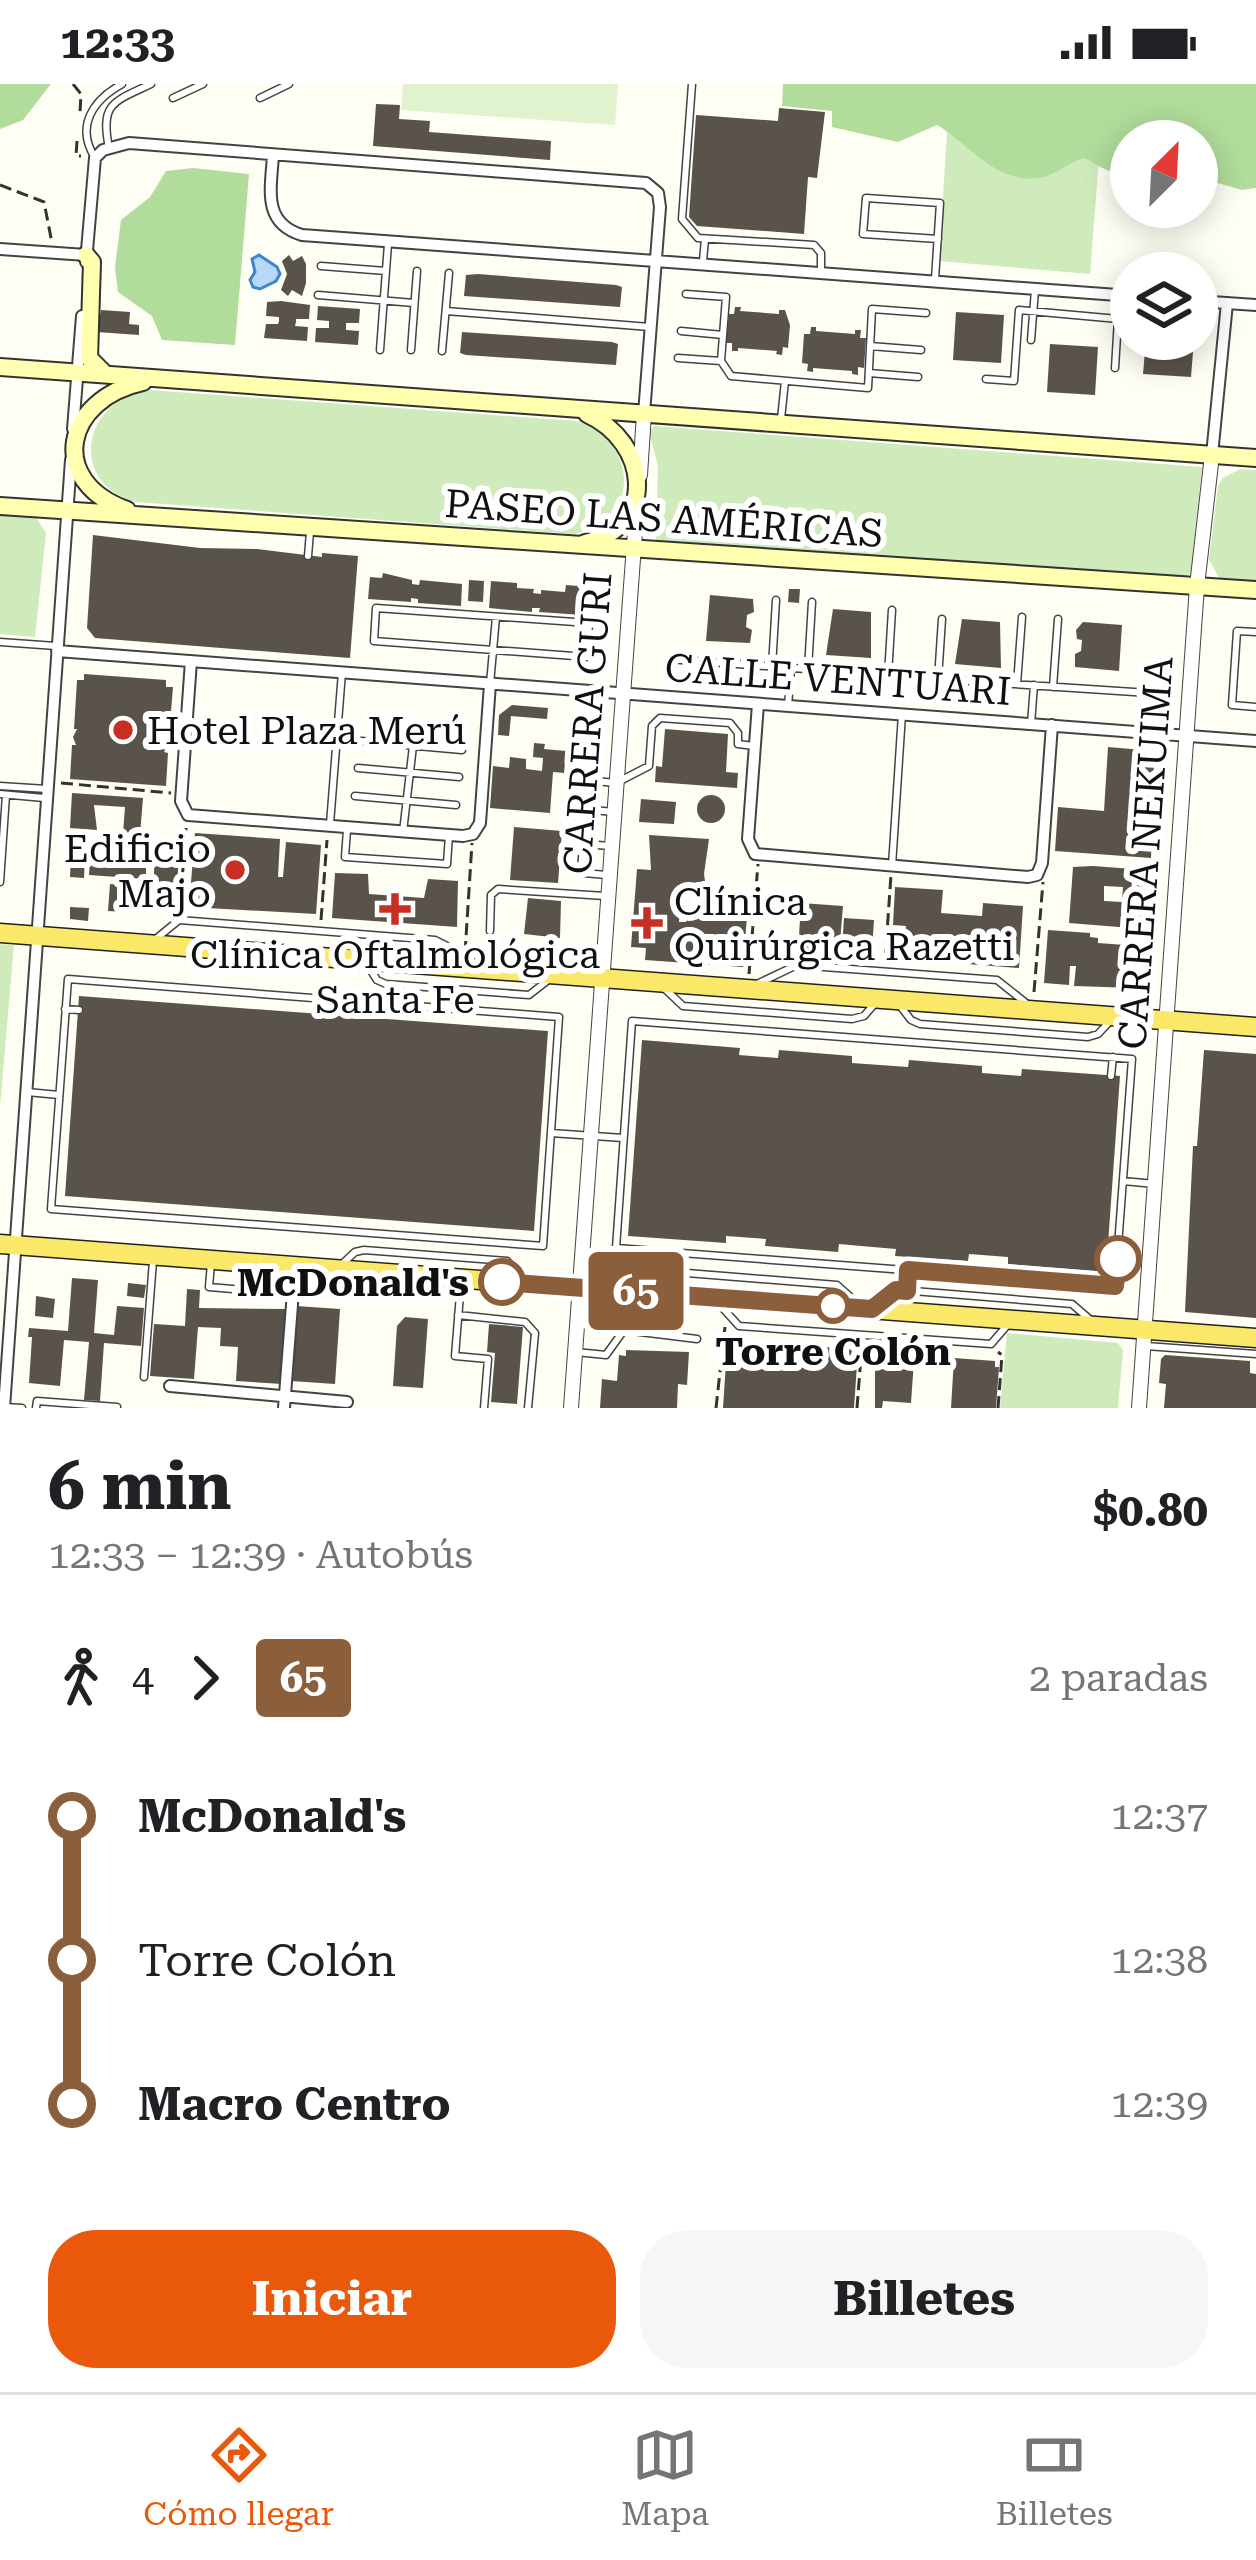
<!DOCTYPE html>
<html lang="es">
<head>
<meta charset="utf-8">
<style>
  body { margin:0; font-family:"Roboto Serif",serif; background:#f6f6f6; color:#202124; height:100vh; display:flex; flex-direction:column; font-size:45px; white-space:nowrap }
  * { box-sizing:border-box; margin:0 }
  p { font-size:39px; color:#757577 }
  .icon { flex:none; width:66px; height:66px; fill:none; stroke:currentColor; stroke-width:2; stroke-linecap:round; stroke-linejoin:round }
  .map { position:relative; height:1324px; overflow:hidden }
  .side { display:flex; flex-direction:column; background:#fff; flex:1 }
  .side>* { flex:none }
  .badge { padding:0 24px; border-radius:9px; font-size:42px; line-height:78px }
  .needle { width:78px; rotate:24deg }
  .fabs { position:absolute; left:1110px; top:36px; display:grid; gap:24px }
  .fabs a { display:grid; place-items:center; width:108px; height:108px; border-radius:50%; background:#fff; box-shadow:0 6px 30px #0003; font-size:60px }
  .map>.badge { position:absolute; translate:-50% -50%; box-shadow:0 0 0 6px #fff }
  .legs { display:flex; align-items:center; gap:18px; height:132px; padding:0 48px; font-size:39px }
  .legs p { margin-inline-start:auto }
  .head { display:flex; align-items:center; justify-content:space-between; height:204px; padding:0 48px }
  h1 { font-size:66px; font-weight:700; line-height:90px }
  .primary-button { display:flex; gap:24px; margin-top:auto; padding:24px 48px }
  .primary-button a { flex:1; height:138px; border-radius:48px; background:#ea580c; color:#fff; font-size:48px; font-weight:700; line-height:138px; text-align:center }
  .primary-button a+a { background:#f6f6f6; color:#202124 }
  ul { padding:0 48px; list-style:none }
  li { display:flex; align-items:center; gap:42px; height:144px; font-size:45px }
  li i { display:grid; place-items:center; width:18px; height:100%; margin:0 15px; background:currentColor }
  li i::after { content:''; width:30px; height:30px; margin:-15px; border:9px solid; border-radius:50%; background:#fff }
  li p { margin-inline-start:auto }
  li:first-child i { background:linear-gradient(#0000 50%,currentColor 0) }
  li:last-child i { background:linear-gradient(currentColor 50%,#0000 0) }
  .status { display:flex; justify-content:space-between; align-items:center; height:84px; padding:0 60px; background:#fff; direction:ltr }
  .status svg { height:33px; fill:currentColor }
  .tab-bar { display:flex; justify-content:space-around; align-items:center; height:168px; border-top:3px solid #e0e0e0; background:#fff; font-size:33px; color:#757577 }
  .tab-bar a { display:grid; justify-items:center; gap:6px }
  .tab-bar .active { color:#ea580c }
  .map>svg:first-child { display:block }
  .green { fill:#cfebbc }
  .forest { fill:#b1dc9b }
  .pitch { fill:#e1f2ce }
  .water { fill:#b7d8f8; stroke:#3d84d0; stroke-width:3 }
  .building { fill:#5a534c; fill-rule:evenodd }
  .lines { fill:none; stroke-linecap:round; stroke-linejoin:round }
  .service-casing { stroke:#434343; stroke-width:9 }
  .minor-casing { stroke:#434343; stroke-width:14 }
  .tertiary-casing { stroke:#434343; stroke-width:16 }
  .secondary-casing { stroke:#323232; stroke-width:20 }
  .primary-casing { stroke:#212121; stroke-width:21 }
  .path { stroke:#323232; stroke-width:3; stroke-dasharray:12 6; stroke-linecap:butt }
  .service { stroke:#fff; stroke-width:6 }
  .minor { stroke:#fff; stroke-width:10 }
  .tertiary { stroke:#fff; stroke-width:14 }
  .secondary { stroke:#ffffaf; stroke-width:16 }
  .primary { stroke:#fbe868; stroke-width:18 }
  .line-1-casing { stroke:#fff; stroke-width:27 }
  .line-1 { stroke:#8b5e3c; stroke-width:18 }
  .poi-dot { fill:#c52f24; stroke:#fff; stroke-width:4.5 }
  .stop-1-dot { fill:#fff; stroke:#8b5e3c; stroke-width:6 }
  .labels { text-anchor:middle; stroke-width:12; stroke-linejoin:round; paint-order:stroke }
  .street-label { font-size:39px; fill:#101010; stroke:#fff }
  .poi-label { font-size:39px; fill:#101010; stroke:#fff; text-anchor:start }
  .stop-label { font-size:39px; font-weight:bold; fill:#101010; stroke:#fff; text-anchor:end }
</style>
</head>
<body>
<div class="status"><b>12:33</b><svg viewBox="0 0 49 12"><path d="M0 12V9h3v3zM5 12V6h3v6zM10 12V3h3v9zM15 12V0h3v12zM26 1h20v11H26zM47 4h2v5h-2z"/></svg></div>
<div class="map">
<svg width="1256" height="1324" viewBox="0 0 1256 1324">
  <rect width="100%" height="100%" fill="#fffef4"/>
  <path class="green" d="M948,31L1101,49L1090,190L939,177Z
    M150,306L576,337C639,356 642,439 573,450L136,418C67,400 82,314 150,306Z
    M654,342L1202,383L1191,489L1184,494L656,456L658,382L649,348Z
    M1240,385L1256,386V500L1220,496L1209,475L1218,402L1223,394Z
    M0,426L35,432L46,449L35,553L0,550Z
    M0,860L14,861L0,1023Z
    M1007,1249L1118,1259L1123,1266L1118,1324H1000Z"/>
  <path class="forest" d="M0,0H51L23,36L0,45Z
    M783,0H1256V104L1242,106L1197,93V57H1131V87C1109,92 1103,83 1084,74C1068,78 1057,91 1039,94C996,100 969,60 937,41L898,58L832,43V27L782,22Z
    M193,84L249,90L235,261L162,256L152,232L118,208L115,183L121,136L150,113L166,87Z"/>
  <path class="pitch" d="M403,0H618L615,41L401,26Z"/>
  <path class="water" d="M259,171L277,183L280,190L276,197L260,205L253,203L250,196L255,188L252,175Z"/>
  <path class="building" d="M376,20L400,21L399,35L430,37L429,48L551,57L550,76L373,62Z
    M779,24L825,28L817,94L808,93L804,150L697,142L689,133L696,31L778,37Z
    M289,171L293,177L302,172L306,180V199L302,212L292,206L288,212L281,206L287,190L282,177Z
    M478,190L616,201L622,203L620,223L464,212L466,191Z
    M281,217L310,221L309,235H296V238L295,242L308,243L307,257L264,254L266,240H278L279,237V233L266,232L267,218Z
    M318,222L360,225L359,239H346V246L359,247L358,261L315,258L316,244H329V237L317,236Z
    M735,223H741L740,227L779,230V226H785L790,241L788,264L783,263L782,271L776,270L777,267L738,264V267H732V259H726L729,230H734Z
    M101,226L130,228L129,240L139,241V251L97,248Z
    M956,228L1004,231L1001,279L953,276Z
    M811,243H816V247L855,250V246H861L860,254H866L864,284L858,283V291L852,290V287L813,284V288L807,287L808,280L802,279L804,250H810Z
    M462,248L612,258L618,260L616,281L466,271L460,269Z
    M1146,255H1194L1191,293L1143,290Z
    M1050,260L1098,263L1095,311L1047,308Z
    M93,451L200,464L257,465L322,473V469L358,472L350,574L95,554L87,544Z
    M383,489L412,496V500L419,501L420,496L462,500L461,522L418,519V515L411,514V518L368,515L370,493L382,494Z
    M469,496L484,497L483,518L468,517Z
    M491,497L517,499V504L534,505L533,509L541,510V506L565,508L566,501L591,503L590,509H584L582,531L539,528L540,524H532V528L489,524Z
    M789,505H800L799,519L788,518Z
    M710,511L753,515L754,528L747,531L746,543L752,546L750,559L706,557Z
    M833,525L871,528V574L826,571Z
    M962,535L1000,538L1001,584L955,580Z
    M1083,538L1122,541L1119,587L1075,583V570L1081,567L1082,556L1077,555L1076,546Z
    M84,590L166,596V603H173L169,652L165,651L168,660L164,668L168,669L166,702L70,695L72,661H76L73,653L77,645H74L77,596H84Z
    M512,621L548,624L547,635L511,632L509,652L498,651L499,631Z
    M665,645L728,650L726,688L738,689L737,704L655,698L656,682L662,683Z
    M534,659L545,660L544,665L566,667L564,689L553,688L550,729L490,724L493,682L509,684L510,673L526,675V685L542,687L543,674L533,673Z
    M1108,663L1143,666L1154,678L1151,774L1055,767L1058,723L1104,727Z
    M72,709L143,714L140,751L123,749L125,723L94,721L97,746L70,744Z
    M697 725a14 14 0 1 1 28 0a14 14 0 1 1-28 0Z
    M641,715L676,718L674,740L639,738Z
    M514,743L562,747L558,799L510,796Z
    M195,749L280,755L278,793H283L286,758L321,761L316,830L189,823Z
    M649,751L709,755L704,790L707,812L681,811L679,838H686L687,828L747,832L743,883L645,876L646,864L631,863L637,785L651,786Z
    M91,755L146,759V795L89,791Z
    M71,770L85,771L84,794L70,793Z
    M155,770L179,772L175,828L152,827Z
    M1093,782L1133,785L1131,808H1136L1138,796H1143L1139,816H1146L1144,845L1069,839L1073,783ZM1104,802L1123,803L1122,818L1104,817Z
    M335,789L368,790L369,810L424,814L428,795L458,797L457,843L332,834Z
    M110,800L127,801L125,828L108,827Z
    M895,803L943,806L941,829L982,832L983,819L1023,822L1019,884L890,874L892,850L905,851L906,842L893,841Z
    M528,814L561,817L560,854L524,850Z
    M801,819L843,822L839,870L798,868Z
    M70,823L89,824L88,837L70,835Z
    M844,834L874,836L872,867L842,865Z
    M1048,846L1090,849V853L1098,854V859L1139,862L1136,900L1133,904L1074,902L1076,882H1070L1069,901L1044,899Z
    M79,912L548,947L534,1147L65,1112Z
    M642,956L740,964L739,971L778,974L779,966L852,972V979L908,983L909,976L982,982V989L1021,992L1022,985L1120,992L1106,1188L1008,1180V1173L969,1170L968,1177L895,1172L896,1165L861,1162L839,1160L838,1168L765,1162L766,1155L726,1152V1159L628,1152Z
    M1204,966L1256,970V1234L1185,1228L1193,1062H1197Z
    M72,1194L98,1196L94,1249L114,1251L117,1222L144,1224L141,1262L104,1259L100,1317L84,1316L89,1258L64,1256L60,1302L29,1299L32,1253H28L29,1244L68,1247Z
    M128,1199L146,1201L144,1214L127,1212Z
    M187,1205L200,1206L199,1224L287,1225L282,1300L236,1297L238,1263L220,1262L221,1244L198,1243L194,1295L150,1292L154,1240L185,1242Z
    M36,1212L55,1215L53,1234L35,1232Z
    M296,1222L340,1225L335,1300L291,1297Z
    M405,1233L428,1235L423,1304L393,1302L397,1242Z
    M489,1240L523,1243L517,1320L491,1318L495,1269L487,1268Z
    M732,1255L858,1266L854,1324H723L727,1263H731Z
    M626,1266L689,1268L687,1301L678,1300L677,1324H600L602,1295L617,1297L619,1271L626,1272Z
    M1165,1271L1250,1277V1289L1256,1290V1324H1164L1166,1300L1159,1299L1161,1275Z
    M886,1274L914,1276L911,1319L883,1317L882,1324H875V1285L876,1280L885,1281Z
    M954,1274L995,1277V1283H999L996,1324H951Z"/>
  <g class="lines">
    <g class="service-casing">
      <path id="service" d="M692,0L682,135L698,154L814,161L821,169V187
        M173,14L203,0
        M260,14L289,0
        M109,64C100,19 113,18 151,0
        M95,74C75,42 93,16 122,0
        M703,177L705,155
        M321,182L386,187
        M935,195L940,119L866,114L863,150L938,155
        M686,210L726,213L721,277L731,292L868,304L872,225L926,229
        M318,211L414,219
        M446,227L650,243
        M681,247L723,251
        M1031,256L1035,206
        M870,262L921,266
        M380,266L388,160
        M411,266L417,187
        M442,267L449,189
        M678,274L721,277
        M869,289L918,293
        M986,295L1014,297L1019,226L1118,235L1115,284
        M781,335L785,297
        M308,472L310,448
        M376,524L589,539L587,573L374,557Z
        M942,535L938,595L1149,609
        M1256,548L1237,547L1232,621L1256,623
        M0,558L56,562
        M668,575L888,591L892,526
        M772,583L776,516
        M808,585L812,518
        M490,600L496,533
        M1017,600L1022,533
        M1053,603L1058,535
        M788,622L791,584
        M1031,640L1034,601
        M361,657L462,666
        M358,684L459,693
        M0,702L47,705
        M0,710L44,714
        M355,712L456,721
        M614,728L571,724L574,695L616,699L649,682L652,642L660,634L730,639L738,649V660L754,662
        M330,740L342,588
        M347,746L345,773L447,780L449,751
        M403,748L413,662
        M892,782L902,630
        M606,791L573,788L576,759L609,762
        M0,798L6,711
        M490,847L491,811L498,805L605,812
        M157,854L179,836L435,856L447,862L462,881
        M366,879L377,896L386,900L529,911L547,897
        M68,895L559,933L543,1162L51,1125Z
        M759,899L797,881L997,896L1026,919
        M665,905L683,922L852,935L864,932L877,917
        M901,923L911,936L920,940L1088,953L1098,950L1112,935
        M65,925L79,926
        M632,937L1132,975L1115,1202L616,1164Z
        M1111,992L1113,973
        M27,1008L59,1011
        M551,1049L623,1054
        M1123,1097L1155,1100
        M211,1179L209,1203L292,1210
        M339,1183L355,1168L364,1166L507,1177L522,1193
        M461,1198L455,1272L488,1275L484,1324
        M637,1205L652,1190L662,1187L837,1201L856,1218
        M880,1219L901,1206L1072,1220L1094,1239
        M719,1220L739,1242L991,1260L1010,1238
        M458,1231L525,1238L535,1249L528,1324
        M1146,1262L1256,1270
        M576,1268L606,1271L624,1246L697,1255
        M144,1293L153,1177
        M4,1323L22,1324
        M36,1324L37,1317L117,1323"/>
    </g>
    <g class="minor-casing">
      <path id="minor" d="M273,71C271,105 262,139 302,151L1131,212
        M0,165L86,171
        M86,178L95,74L103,66L129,59L646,99L658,109L660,123L644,330
        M1197,217L1256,221
        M73,345L82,232
        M1212,371L1227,219
        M57,567L1256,657
        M191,577L181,717L188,731L463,752L473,750L480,739L490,600
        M758,620L748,755L755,770L1028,793L1037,791L1042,779L1052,641
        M170,1302L347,1318
        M4,1324L71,376
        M284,1324L295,1182"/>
    </g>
    <g class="tertiary-casing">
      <path id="tertiary" d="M640,391L644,330
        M571,1324L637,420
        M1139,1324L1197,502L1212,371"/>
    </g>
    <g class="secondary-casing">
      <path id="secondary" d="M86,171L92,178L89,274L105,290
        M0,283L1256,374
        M0,422L1256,506
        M127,426C46,397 64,315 143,298
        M585,459C659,442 649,358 587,330"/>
    </g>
    <g class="primary-casing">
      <path id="primary" d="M0,849L1256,943
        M0,1160L1256,1254"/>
    </g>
    <path class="path" d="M73,0L81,10L80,29
      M77,57L76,72H81
      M0,101L44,118L52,159
      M61,699L171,709
      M180,824L186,744
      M321,836L327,756
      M465,869L472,759
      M885,877L891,791
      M749,890L758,780
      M1034,908L1043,798
      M716,1324L725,1243
      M857,1324L862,1259
      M998,1324L1002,1271L998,1268"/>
    <use href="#service" class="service"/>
    <use href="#minor" class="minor"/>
    <use href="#tertiary" class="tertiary"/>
    <use href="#secondary" class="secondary"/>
    <use href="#primary" class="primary"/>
  </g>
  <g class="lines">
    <g class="line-1-casing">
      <path id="line-1" d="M502,1198L872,1225L896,1206L907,1207L908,1186L1115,1202L1118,1175"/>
    </g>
    <use href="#line-1" class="line-1"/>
  </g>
  <g class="poi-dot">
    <circle cx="123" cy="646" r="12"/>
    <circle cx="235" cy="786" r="12"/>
    <path d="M389 807h12v12h12v12h-12v12h-12v-12h-12v-12h12z"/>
    <path d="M641 821h12v12h12v12h-12v12h-12v-12h-12v-12h12z"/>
  </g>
  <g class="stop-1-dot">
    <circle cx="1118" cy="1175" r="21"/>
    <circle cx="502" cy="1198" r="21"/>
    <circle cx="833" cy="1222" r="15"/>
  </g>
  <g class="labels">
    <g class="street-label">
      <text transform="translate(664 434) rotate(4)" y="14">PASEO LAS AMÉRICAS</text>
      <text transform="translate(838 595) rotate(4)" y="14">CALLE VENTUARI</text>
      <text transform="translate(587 639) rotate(-86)" y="14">CARRERA GURI</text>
      <text transform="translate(1145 769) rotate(-86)" y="14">CARRERA NEKUIMA</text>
    </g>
    <g class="poi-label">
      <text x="147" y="660">Hotel Plaza Merú</text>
      <text x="211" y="778" text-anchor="end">Edificio<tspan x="211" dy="45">Majo</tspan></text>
      <text x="674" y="831">Clínica<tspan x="674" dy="45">Quirúrgica Razetti</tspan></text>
      <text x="395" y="884" text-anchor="middle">Clínica Oftalmológica<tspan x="395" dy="45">Santa Fe</tspan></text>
    </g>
    <g class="stop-label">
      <text x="469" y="1212">McDonald's</text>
      <text x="833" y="1281" text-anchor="middle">Torre Colón</text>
    </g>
  </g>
</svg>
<div class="fabs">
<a><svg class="needle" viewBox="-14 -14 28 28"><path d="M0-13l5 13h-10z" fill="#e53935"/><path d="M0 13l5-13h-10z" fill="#757577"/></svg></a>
<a><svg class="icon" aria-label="layers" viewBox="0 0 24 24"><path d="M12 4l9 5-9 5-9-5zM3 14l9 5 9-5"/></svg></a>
</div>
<b class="badge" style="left:636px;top:1207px;background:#8b5e3c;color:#fff">65</b>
</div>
<section class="side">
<div class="head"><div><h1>6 min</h1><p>12:33 – 12:39 · Autobús</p></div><b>$0.80</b></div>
<div class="legs"><svg class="icon" aria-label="walk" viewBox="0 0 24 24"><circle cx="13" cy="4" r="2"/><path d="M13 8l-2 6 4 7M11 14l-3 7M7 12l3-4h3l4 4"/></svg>4<svg class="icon" aria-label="forward" viewBox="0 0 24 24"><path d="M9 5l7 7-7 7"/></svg><b class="badge" style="background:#8b5e3c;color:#fff">65</b><p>2 paradas</p></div>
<ul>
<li><i style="color:#8b5e3c"></i><b>McDonald's</b><p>12:37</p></li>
<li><i style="color:#8b5e3c"></i><span>Torre Colón</span><p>12:38</p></li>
<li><i style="color:#8b5e3c"></i><b>Macro Centro</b><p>12:39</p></li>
</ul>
<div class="primary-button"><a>Iniciar</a><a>Billetes</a></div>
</section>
<nav class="tab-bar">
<a class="active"><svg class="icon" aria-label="directions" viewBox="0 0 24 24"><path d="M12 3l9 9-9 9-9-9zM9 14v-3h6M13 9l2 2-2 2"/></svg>Cómo llegar</a>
<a><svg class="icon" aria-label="map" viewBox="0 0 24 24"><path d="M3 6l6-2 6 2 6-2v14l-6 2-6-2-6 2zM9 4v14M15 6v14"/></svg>Mapa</a>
<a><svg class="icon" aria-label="tickets" viewBox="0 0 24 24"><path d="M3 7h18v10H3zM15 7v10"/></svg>Billetes</a>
</nav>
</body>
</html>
